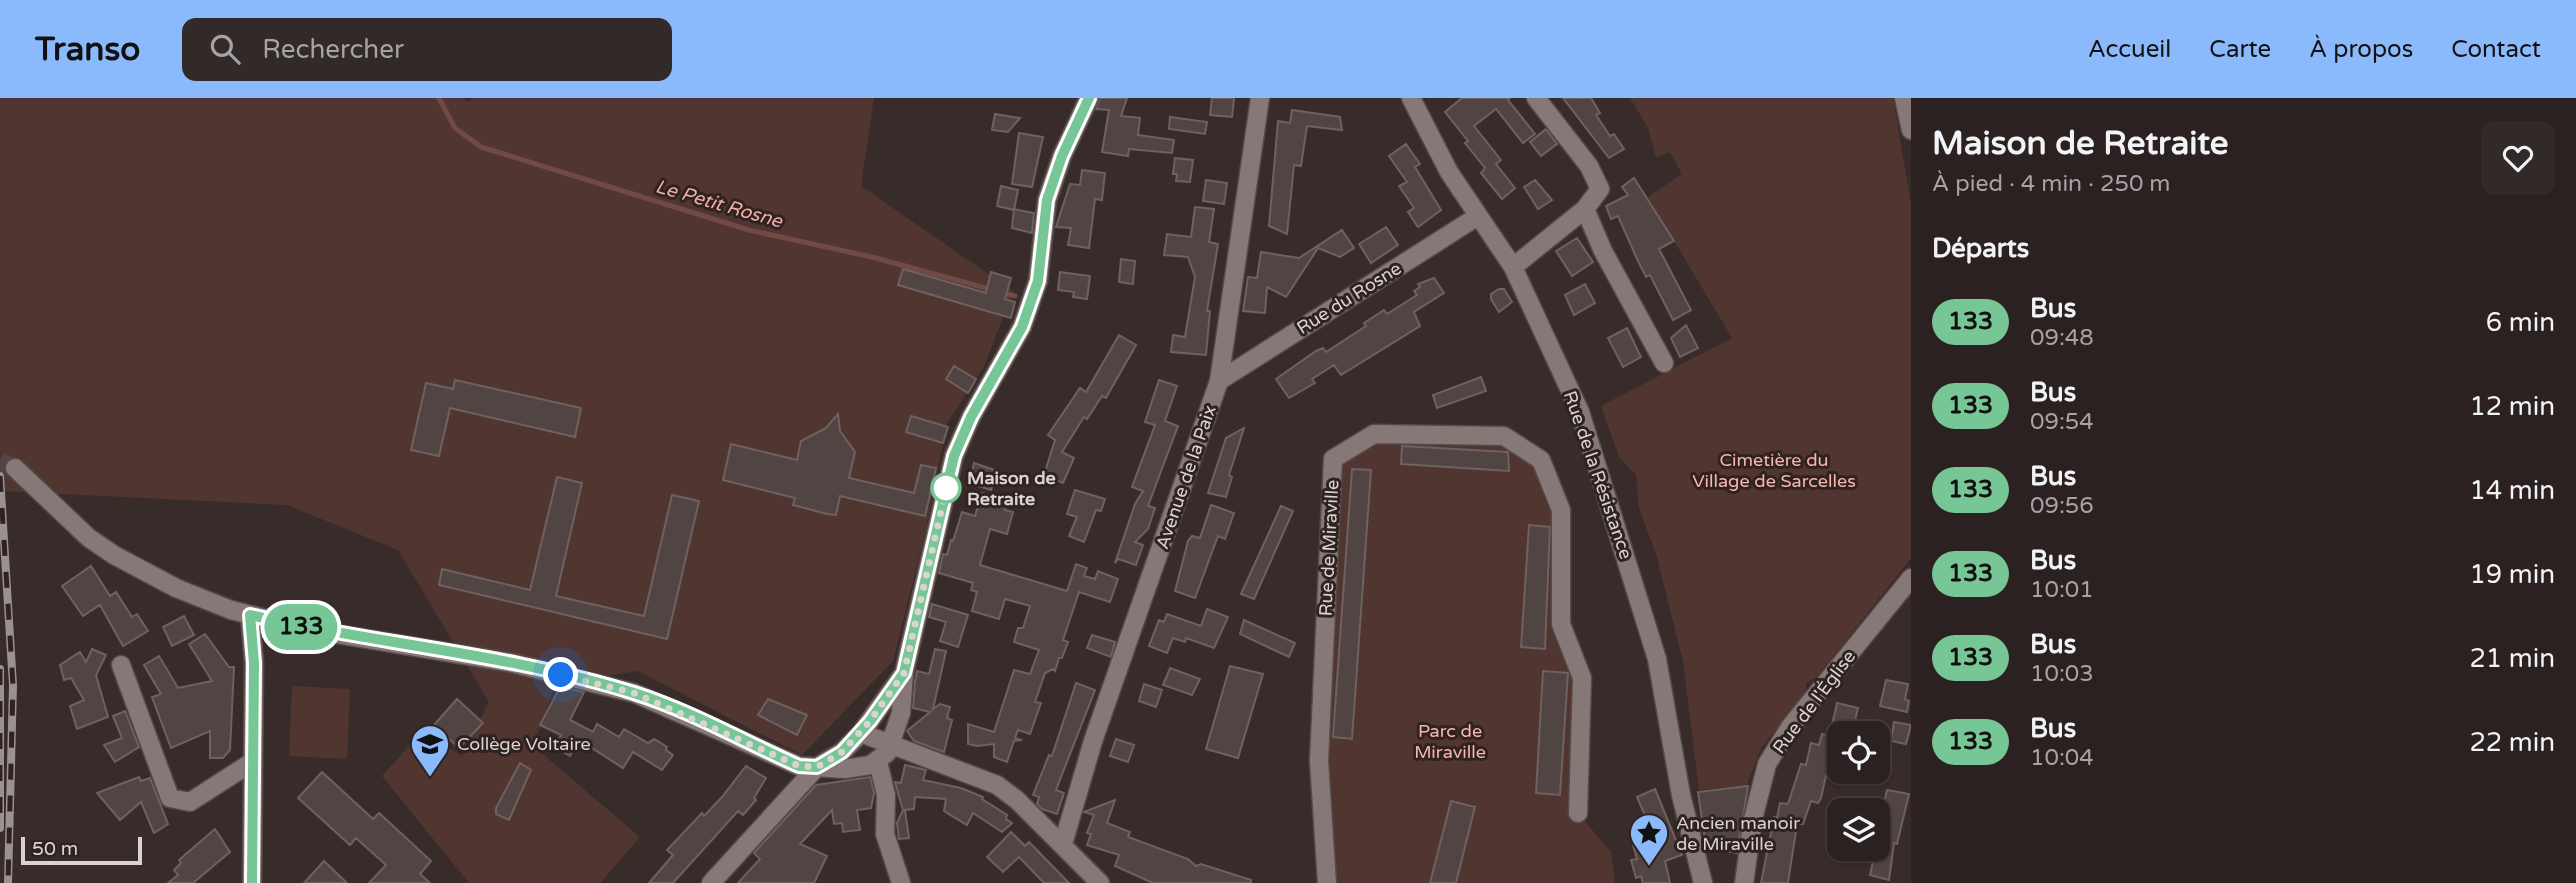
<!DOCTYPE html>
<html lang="fr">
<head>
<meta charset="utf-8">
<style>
  body { margin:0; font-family:"Varela Round",sans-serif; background:#322929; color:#f1f3f6; height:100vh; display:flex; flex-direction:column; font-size:26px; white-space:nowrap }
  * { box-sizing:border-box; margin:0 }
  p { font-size:23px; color:#a5a3a5 }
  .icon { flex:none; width:38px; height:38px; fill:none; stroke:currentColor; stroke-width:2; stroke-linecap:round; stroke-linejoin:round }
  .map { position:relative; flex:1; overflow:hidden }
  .details { display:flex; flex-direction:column; background:#2a2120; width:665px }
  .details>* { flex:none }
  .badge { padding:0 14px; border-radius:23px; font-size:24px; line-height:46px }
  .buttons { position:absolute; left:1827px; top:623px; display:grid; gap:14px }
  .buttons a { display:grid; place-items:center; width:63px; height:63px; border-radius:14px; background:#2a2120; box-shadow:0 2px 5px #0004,0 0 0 2px #463e3e; font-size:35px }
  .scale { position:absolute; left:21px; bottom:18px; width:121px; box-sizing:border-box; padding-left:7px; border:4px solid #dbd3d2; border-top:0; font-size:19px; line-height:24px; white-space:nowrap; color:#dbd3d2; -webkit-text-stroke:5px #2e2321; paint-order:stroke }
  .you { position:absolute; width:35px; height:35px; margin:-18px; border:5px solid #fff; border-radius:50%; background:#1a73e8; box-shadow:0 0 0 10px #1a73e833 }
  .map>.badge { position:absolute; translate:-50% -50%; box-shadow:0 0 0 4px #fff }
  h2 { padding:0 21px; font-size:26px; line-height:63px }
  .round { display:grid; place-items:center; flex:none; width:74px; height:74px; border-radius:14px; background:#322929 }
  .headline { display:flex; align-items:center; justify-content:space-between; height:119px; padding:0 21px }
  h1 { font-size:33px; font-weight:700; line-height:52px }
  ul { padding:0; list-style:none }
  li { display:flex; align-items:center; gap:21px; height:84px; padding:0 21px }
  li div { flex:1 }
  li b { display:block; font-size:26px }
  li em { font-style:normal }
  li .badge { min-width:77px; font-weight:700; text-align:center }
  header { display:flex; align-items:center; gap:42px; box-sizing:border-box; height:98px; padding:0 35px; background:#8bbafc; color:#111 }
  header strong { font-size:33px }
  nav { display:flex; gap:38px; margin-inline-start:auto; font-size:24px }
  .search { width:490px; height:63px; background:#322929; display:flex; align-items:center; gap:18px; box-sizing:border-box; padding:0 24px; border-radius:14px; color:#a5a3a5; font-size:26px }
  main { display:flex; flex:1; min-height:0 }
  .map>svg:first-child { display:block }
  .green { fill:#513531 }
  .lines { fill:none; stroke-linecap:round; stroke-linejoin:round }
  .stream { stroke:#714a45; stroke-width:5 }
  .building { fill:#514543; stroke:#6e615f; stroke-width:2 }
  .minor-tunnel { stroke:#504544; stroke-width:18; stroke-dasharray:18 9; stroke-linecap:butt }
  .minor-casing { stroke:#544a48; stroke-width:21 }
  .minor { stroke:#867876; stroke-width:18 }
  .rail-casing { stroke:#9a9190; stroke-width:8 }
  .rail { stroke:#2e2321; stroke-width:5; stroke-dasharray:16; stroke-linecap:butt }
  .line-casing { stroke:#fff; stroke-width:16 }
  .line { stroke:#77c695; stroke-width:10 }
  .walk { stroke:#dbd3d2; stroke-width:7; stroke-dasharray:0 12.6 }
  .stop-dot { fill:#fff; stroke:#77c695; stroke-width:3.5 }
  .labels { text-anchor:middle; stroke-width:6; stroke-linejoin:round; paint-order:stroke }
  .street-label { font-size:18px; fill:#dbd3d2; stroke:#2e2321 }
  .park-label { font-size:18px; fill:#fbb5aa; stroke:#2e2321 }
  .stop-label { font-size:18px; font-weight:bold; fill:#dbd3d2; stroke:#2e2321; text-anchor:start }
  .poi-label { font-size:18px; fill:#dbd3d2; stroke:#2e2321; text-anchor:start }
  .water-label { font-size:19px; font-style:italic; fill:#f3ada2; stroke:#2e2321 }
</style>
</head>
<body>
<header>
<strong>Transo</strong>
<div class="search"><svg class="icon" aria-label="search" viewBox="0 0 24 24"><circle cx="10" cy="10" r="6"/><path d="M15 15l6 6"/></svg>Rechercher</div>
<nav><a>Accueil</a><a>Carte</a><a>À propos</a><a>Contact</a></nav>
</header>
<main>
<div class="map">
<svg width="1911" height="785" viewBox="0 0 1911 785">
  <rect width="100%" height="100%" fill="#382c2b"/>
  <path class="green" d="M0,0H463L469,4L473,0H874L861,88L1013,193L984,269L947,325L925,436L893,563L802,657L638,573L556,586L533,648L640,739L600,785H469L382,678L422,634L462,658L489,604L398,452L287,407L0,393Z
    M1630,0H1893L1911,106V460L1818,578L1806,585V594L1761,650L1747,687L1699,692L1683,563L1657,459L1639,410L1636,377L1619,359L1601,308L1732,240L1648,99L1682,76L1670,54L1656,60L1648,30Z
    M1374,336L1504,338L1541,362L1561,412V526L1582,580L1578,715L1611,754L1615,785H1327L1333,361Z
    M292,588L350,591L347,661L289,658Z"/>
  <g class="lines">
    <path class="stream" d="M439,0L455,30L481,49L749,132L872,159L993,192
      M1003,195L1015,198"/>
  </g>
  <path class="building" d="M1100,0H1127L1121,18L1140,20L1138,37L1174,42L1172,55L1129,51L1128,58L1102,54L1109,12L1096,11Z
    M1212,0H1234L1232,19L1210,17Z
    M1462,0H1510L1508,2L1535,36L1523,45L1496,11L1474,28L1501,62L1496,66L1515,90L1502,101L1481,75L1485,70L1465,45L1468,43L1445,14Z
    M1563,0H1591L1600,15L1596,17L1610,38L1614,36L1624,51L1609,60Z
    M1292,12L1340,19L1342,32L1307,28L1301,68L1294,67L1287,136L1269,128L1278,23L1290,25Z
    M995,16L1020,20L1008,34L992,32Z
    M1170,19L1207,24L1205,36L1169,31Z
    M1546,31L1557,46L1541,58L1530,44Z
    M1019,35L1043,39L1032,89L1012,86Z
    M1406,46L1420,66L1415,69L1441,112L1418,129L1408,114L1414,110L1399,88L1407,84L1389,58Z
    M1175,60L1193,62L1190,84L1176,83L1177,76H1173Z
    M1082,72L1105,75L1102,102L1095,101L1089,150L1068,147L1071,130L1056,129L1070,86L1080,87Z
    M1634,80L1674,143L1659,151L1691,212L1673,222L1650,177L1646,179L1638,163L1618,118L1611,121L1606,108L1628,97L1622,89Z
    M1206,82L1227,85L1224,106L1203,103Z
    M1535,82L1552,102L1538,111L1524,89Z
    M1001,88L1018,92L1014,112L997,108Z
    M1195,109L1214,111L1209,144L1218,146L1207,213H1210L1206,257L1171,254L1173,237L1185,239L1195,179L1188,159L1164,157L1167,136L1191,139Z
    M1014,111L1034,115L1032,135L1012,130Z
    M1386,129L1398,147L1371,165L1359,146Z
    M1342,132L1354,150L1340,159L1318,150L1286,199L1267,189L1265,215L1243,213L1248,179L1257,180L1261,154L1299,160Z
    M1577,140L1593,164L1572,178L1556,153Z
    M1121,161L1135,163L1133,186L1119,184Z
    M903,171L986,195L991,174L1011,180L1005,201L1015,204L1011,220L898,187Z
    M1060,174L1090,178L1087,201L1073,199L1074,194L1058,192Z
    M1434,180L1444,195L1414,214L1420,228L1341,277L1334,267L1312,281L1315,285L1289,300L1276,281L1316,253L1323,250L1326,254L1366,228L1364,225L1384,212L1387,216L1417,197L1414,193L1420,189L1418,186Z
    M1585,186L1595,205L1574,217L1565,197Z
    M1499,191H1504L1512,204L1499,214L1491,201V196Z
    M1686,227L1698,250L1680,259L1671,240Z
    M1627,230L1641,259L1623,269L1608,240Z
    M1119,237L1136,247L1106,300L1102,298L1087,321L1084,319L1062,354L1074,360L1063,385L1044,377L1055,342L1048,337L1080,290L1086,294Z
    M954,268L976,281L968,295L946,281Z
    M1481,279L1486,293L1437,310L1433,297Z
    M455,282L581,310L575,339L450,310L439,358L411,352L426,285L453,291Z
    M1159,282L1177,288L1165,323L1178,328L1148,408L1155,410L1148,431L1135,444L1143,447L1136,467L1118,461L1115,465L1135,406L1143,393L1132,389L1155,327L1145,324Z
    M838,316L840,333L855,354L849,380L914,395L921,367L936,370L925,418L840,398L836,417L827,416L793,407L795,400L723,382L731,346L797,362L801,343L826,330Z
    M911,318L948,329L943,345L906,334Z
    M1244,330L1229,377L1232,379L1226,399L1208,395L1226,340Z
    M1402,348L1508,354L1509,373L1401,366Z
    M974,365L997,373L991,392L969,385Z
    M1352,371L1371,372L1352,641L1333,639Z
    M557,379L582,385L556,498L644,518L672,397L699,403L667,541L439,487L442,471L530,492Z
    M1075,392L1105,401L1101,413L1096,412L1084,444L1069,438L1077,419L1067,416Z
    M982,395L1008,403L1005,412L1013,414L1007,436L990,431L980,467L1067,493L1076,466L1087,470L1084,478L1095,481L1098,473L1118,481L1110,504L1079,494L1063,542L1068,544L1062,560H1059L1055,573L1053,571L1045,575L1035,604L1041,605L1030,636L1018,632L1015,640L1022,642L1014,643L1007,664L994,659V646L977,648L968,646V626L994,634L1014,572L1030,576L1039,552L1014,544L1018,530H1023L1030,508L1005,501L999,521L972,513L977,494L971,492L973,485L939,475L943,456L947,457L951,442L953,443L962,414L975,418Z
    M1211,407L1234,415L1225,441L1218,438L1195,500L1175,493L1188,443L1192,438L1200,440Z
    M1281,408L1293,413L1254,501L1241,496Z
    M1529,427L1550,429L1545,551L1521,549Z
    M91,468L110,498L116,494L132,519L137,516L148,533L123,548L100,507L83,518L62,488Z
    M932,506L968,517L958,549L940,543L946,524L929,519Z
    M1207,511L1228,519L1214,550L1186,540L1185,544L1173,540L1167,555L1149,548L1159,522L1164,524L1167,516L1201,528Z
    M184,518L194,537L172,548L163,529Z
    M1244,522L1295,545L1289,559L1240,536Z
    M205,536L229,569H234L230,652L223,660H210V633L171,650L152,599L161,596L144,567L159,558L178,590L212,583L189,546Z
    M1092,537L1115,544L1111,559L1087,550Z
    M92,551L106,557L96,577L108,619L77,631L70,608L84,602L71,580L64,582L60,567L80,554L86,564Z
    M935,551L946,553L933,611L940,606L950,609L947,620L952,622L944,654L914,643L907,633L930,614L913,610L915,584L917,573L929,576Z
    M1230,568L1263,576L1238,660L1206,651Z
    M1170,570L1200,581L1192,597L1163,587Z
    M1543,573L1568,575L1560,697L1536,695Z
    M1886,582L1908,586L1905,601L1909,603L1907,614L1880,608Z
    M1076,585L1095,592L1056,692L1064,695L1057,716L1042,711L1037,706L1039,699L1033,697L1049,657L1052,658Z
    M1144,586L1162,592L1156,609L1139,603Z
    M560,589L584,594L570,622L593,634L597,626L619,639L624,631L648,645L654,641L667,649L666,652L673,657L662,672L633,654L623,670L579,642L570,658L554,649L561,637L540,627Z
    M457,601L483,625L459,650L434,627Z
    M768,601L807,617L797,637L758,617Z
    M1837,605L1858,610L1853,631L1832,627Z
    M125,613L139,649L115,664L104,647L122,640L113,618Z
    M1894,624L1911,627L1906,646L1891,643Z
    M1822,636L1839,640L1836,665L1829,664L1821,700L1818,705L1811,703L1803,726H1797L1788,785H1761L1774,719L1777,720L1780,705L1788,706L1801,666L1806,667L1811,645L1819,647Z
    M1116,641L1134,647L1128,664L1110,658Z
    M520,665L531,672L509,722L496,716V710Z
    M905,667L926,672L923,682L961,690L983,699L982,701L1007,717L1006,721L1012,725L1002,734L973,715L967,727L944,713L946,701L915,699L914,711L905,712L909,740L899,741L897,725L903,712L895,684L901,685Z
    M746,668L766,680L754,700L756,702L743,717L738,713L673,785H649L673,757L667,752L702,715L704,718L722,699Z
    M322,674L373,721L379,715L431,763L420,776L430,785H369L386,767L356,740L350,747L298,700Z
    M139,679L141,683L150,680L168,726L154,735L141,704L120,722L97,695Z
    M870,679L874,695L871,710L857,712L860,732L843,734L842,725L834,726L832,712L800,746L827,758L814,785H738L760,761L754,755L816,687Z
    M1748,688L1737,755L1706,749L1698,694Z
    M1655,691L1682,757L1665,763L1670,785H1643L1641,778L1636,780L1631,762L1637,761L1633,747L1641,744L1640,739L1653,736L1637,699Z
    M1887,692L1909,696L1897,746L1894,745L1889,782L1870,777L1874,758L1878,757V724H1880Z
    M1115,702L1107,725L1130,734L1128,739L1188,761L1196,768L1201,766L1251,782V785H1153L1115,768L1119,757L1087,747L1091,736L1087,735L1094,717L1084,714Z
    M1451,703L1475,709L1456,785H1430Z
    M215,731L230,754L193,785H168L178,777L174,772L181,765L179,762Z
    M1011,734L1025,748L1029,744L1069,785H1044L1019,759L1003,774L987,759Z
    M324,763L347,785H304Z"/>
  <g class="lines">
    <path class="minor-tunnel" d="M0,363L15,370"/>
    <g class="minor-casing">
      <path id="minor" d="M1411,0L1449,74L1513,169L1580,314L1657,561L1681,697L1703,785
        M1904,0L1911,32
        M1585,111L1603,153L1664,265
        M1513,169L1585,111L1600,91L1589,68L1536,0
        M1219,283L1478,118
        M15,370L89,440L114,457L176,490L231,512L307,531L512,565L634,595L799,668L845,671L870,667L887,655L901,615L904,575L954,358L971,319L1022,229L1038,183L1047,102L1062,58L1089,0
        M250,518L254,565L252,785
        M121,567L170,700L190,704L252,664
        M861,635L997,687L1017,702L1100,785
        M878,664L886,697L885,736L901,785
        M1063,746L1093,643L1219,283L1260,0
        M711,785L817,669L842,654L861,635L902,578
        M1327,785L1319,663L1333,361L1374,336L1504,338L1541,362L1561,412V526L1582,580L1578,715
        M1744,785L1753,721L1767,666L1790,629L1911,480"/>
    </g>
    <use href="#minor" class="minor"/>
    <g class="rail-casing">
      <path id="rail" d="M0,378L13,587L8,785
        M0,571V730"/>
    </g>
    <use href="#rail" class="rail"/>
  </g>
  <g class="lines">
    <g class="line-casing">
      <path id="line" d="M252,785L254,565L250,517C377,546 510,556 634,595C691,613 745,644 799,668L817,669L842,654L870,623L904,575L954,358L971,319L1022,229L1038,183L1047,102L1062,58L1089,0"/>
    </g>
    <use href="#line" class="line"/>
    <path class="walk" d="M561,577L634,595L799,668L817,669L842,654L870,623L904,575L948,383L946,390"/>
  </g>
  <defs>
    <g id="school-pin" transform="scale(2.0125)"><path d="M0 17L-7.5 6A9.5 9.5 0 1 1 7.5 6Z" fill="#8bbafc" stroke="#2e2321"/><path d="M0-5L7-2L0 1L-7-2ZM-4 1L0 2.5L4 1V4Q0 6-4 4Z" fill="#111"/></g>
    <g id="sight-pin" transform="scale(2.0125)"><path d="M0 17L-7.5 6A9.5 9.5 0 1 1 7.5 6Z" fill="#8bbafc" stroke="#2e2321"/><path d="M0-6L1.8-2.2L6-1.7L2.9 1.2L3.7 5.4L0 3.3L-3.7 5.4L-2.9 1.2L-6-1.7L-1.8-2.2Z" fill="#111"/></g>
  </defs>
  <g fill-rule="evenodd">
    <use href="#school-pin" x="430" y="646"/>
    <use href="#sight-pin" x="1649" y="735"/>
  </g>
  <circle class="stop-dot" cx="946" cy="390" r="14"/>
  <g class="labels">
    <g class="street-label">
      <text transform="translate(1349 200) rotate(-32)" y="6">Rue du Rosne</text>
      <text transform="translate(1598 377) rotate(71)" y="6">Rue de la Résistance</text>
      <text transform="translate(1186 379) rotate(-71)" y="6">Avenue de la Paix</text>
      <text transform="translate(1329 450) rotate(-87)" y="6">Rue de Miraville</text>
      <text transform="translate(1814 604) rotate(-53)" y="6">Rue de l'Église</text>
    </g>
    <g class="park-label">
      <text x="1774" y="368">Cimetière du<tspan x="1774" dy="21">Village de Sarcelles</tspan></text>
      <text x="1450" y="639">Parc de<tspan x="1450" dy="21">Miraville</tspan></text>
    </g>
    <g class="stop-label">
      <text x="967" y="386">Maison de<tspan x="967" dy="21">Retraite</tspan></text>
    </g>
    <g class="poi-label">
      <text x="457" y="652">Collège Voltaire</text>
      <text x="1676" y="731">Ancien manoir<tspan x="1676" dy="21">de Miraville</tspan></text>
    </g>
    <g class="water-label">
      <text transform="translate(719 105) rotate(16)" y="7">Le Petit Rosne</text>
    </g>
  </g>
</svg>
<div class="buttons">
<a><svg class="icon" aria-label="locate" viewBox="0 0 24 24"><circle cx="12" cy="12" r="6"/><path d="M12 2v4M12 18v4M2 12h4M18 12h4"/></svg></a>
<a><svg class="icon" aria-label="layers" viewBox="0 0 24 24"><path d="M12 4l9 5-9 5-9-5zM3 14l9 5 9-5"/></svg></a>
</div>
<div class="scale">50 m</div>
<div class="you" style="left:561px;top:577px"></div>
<b class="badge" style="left:301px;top:529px;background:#77c695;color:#111">133</b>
</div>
<section class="details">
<div class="headline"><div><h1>Maison de Retraite</h1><p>À pied · 4 min · 250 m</p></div><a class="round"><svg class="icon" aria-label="heart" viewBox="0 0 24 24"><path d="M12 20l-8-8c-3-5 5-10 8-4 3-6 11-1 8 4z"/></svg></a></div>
<h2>Départs</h2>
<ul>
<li><span class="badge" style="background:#77c695;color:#111">133</span><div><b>Bus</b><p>09:48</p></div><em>6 min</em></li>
<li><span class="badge" style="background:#77c695;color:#111">133</span><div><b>Bus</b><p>09:54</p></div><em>12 min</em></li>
<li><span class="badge" style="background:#77c695;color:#111">133</span><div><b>Bus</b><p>09:56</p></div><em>14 min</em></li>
<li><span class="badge" style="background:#77c695;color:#111">133</span><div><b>Bus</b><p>10:01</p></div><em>19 min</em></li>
<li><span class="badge" style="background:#77c695;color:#111">133</span><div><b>Bus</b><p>10:03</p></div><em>21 min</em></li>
<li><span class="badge" style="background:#77c695;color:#111">133</span><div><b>Bus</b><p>10:04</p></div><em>22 min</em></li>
</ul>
</section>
</main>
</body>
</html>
